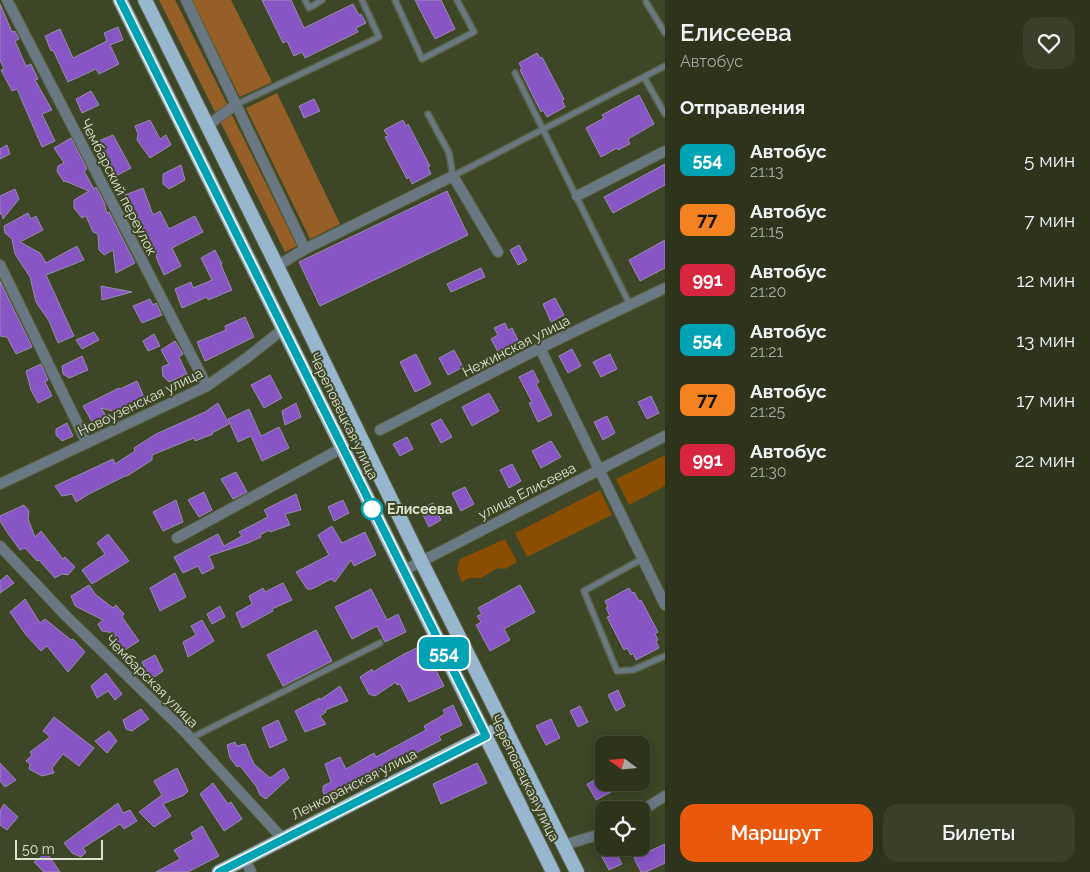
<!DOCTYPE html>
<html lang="ru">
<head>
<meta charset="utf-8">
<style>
  body { margin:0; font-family:Raleway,sans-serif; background:#3a3f29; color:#f1f3f6; height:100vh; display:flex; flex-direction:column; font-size:19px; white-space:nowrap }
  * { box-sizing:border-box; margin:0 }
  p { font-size:16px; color:#a7aaa3 }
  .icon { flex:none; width:28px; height:28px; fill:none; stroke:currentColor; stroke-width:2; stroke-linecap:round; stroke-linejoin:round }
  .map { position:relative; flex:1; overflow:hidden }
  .details { display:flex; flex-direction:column; background:#2e341c; width:425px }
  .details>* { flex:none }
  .badge { padding:0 10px; border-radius:8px; font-size:18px; line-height:32px }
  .needle { width:32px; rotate:286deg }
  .fabs { position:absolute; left:595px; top:736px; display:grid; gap:10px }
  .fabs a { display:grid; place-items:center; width:55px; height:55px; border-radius:10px; background:#2e341c; box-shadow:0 2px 12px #0003,0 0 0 1px #494f3b; font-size:25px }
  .scale { position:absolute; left:15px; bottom:12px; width:88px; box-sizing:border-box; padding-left:5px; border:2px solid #dce2cf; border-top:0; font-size:14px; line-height:18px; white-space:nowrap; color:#dce2cf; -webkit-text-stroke:4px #3d4626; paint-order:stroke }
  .map>.badge { position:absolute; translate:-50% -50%; box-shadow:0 0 0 2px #fff }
  h2 { padding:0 15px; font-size:19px; line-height:45px }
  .round { display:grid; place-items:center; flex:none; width:52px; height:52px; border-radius:15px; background:#3a3f29 }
  .overview { display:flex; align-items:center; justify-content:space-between; height:85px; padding:0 15px }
  h1 { font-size:24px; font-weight:600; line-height:38px }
  .primary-button { display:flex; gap:10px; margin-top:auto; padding:10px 15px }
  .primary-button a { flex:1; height:58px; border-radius:15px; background:#ea580c; color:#fff; font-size:20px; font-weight:600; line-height:58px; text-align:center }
  .primary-button a+a { background:#3a3f29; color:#f1f3f6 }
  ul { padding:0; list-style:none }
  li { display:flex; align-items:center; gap:15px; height:60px; padding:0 15px }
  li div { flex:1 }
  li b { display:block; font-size:19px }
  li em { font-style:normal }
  li .badge { min-width:55px; font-weight:700; text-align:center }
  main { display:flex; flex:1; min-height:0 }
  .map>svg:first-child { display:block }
  .green { fill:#8b4d00 }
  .forest { fill:#975f28 }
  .building { fill:#8856c4; stroke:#998caf }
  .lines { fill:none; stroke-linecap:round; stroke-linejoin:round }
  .service-casing { stroke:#5a6244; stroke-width:8 }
  .minor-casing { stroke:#5a6244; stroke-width:12 }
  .tertiary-casing { stroke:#5a6244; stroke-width:12 }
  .trunk-casing { stroke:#5a6244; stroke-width:16 }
  .service { stroke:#6a7883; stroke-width:5 }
  .minor { stroke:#6a7883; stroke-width:10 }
  .tertiary { stroke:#6a7883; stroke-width:10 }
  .trunk { stroke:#98b6ce; stroke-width:14 }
  .line-casing { stroke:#fff; stroke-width:11 }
  .line { stroke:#00a3b4; stroke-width:8 }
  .stop-dot { fill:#fff; stroke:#00a3b4; stroke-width:2.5 }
  .labels { text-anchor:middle; stroke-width:4; stroke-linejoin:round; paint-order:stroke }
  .street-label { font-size:14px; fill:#dce2cf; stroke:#3d4626 }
  .stop-label { font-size:14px; font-weight:bold; fill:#dce2cf; stroke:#3d4626; text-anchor:start }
</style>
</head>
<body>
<main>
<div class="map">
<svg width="665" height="872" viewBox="0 0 665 872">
  <rect width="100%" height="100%" fill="#3d4626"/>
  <path class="green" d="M665,455V486L629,505L616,479Z
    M600,490L612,515L527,557L515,533Z
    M505,539L517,562L505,569L498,568L481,578C473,578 469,576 462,583L457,569L460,559Z"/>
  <path class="forest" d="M159,0H175L228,106L215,112Z
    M192,0H231L272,82L240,97Z
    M277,93L340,224L310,239L246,108Z
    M232,115L297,246L285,252L220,121Z"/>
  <path class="building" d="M262,0H291L304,28L353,4L359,15L361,14L366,23L356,28L358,32L305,58L302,52L294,56L287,41L283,43Z
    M415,0H441L455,29L435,39Z
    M0,4L12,32L15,31L19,39L15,41L26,66L31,64L38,79L35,80L52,110L42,114L55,141L42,147L17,89L12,91L1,70L4,69L0,60Z
    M118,27L123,40L110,45L119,64L99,74L96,69L68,82L53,50L51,51L45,36L60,29L73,58L107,41L104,33Z
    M537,53L540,58L542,57L564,99L562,100L565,107L547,117L543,110L541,112L520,70L522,69L519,63Z
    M91,91L99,105L82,113L76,99Z
    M639,95L654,124L628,139L630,144L618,150L617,148L601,157L586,128L604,118L602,115Z
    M314,99L320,111L304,118L299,106Z
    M150,120L160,139L166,135L171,145L150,158L137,140L138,134L135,126Z
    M403,120L406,126L408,124L430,166L428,167L431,174L412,184L409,177L407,179L385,137L388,136L384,130Z
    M113,135L131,168L114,177L96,142Z
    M71,138L87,169L84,171L94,189L96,187L104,202L107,213L109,212L135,263L116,273L113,250L104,255L99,250L98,234L93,232L86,216L82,218L74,208V200L89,191L65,181L64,182L57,171L58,166L64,163L54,148Z
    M7,145L10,154L0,159V149Z
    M665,164V185L613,213L604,197Z
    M181,165L185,180L169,189L163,184V174Z
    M143,188L153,215L160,211L169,229L195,216L203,232L172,248L181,266L164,275L156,257L157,256L134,214L133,215L125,195Z
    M15,189L19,199L3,219L2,214H0V196Z
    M447,191L468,235L320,306L299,262Z
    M28,213L31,219L36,216L43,230L20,242L40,253L46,263L77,246L84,260L46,275L74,336L58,343L49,321L36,302L30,277L15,254L12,239L5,233L4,226Z
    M665,240V268L640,281L629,260Z
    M519,245L527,260L518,265L510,250Z
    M215,250L222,264L221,265L232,290L208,300L207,297L182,308L175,289L191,282L193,288L212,280L201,258Z
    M481,268L485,277L451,292L447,284Z
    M0,281L32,347L16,354L7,337L0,336Z
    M101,286L132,292L102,300Z
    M555,298L564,315L551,322L543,304Z
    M150,299L153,305L156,303L162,315L142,323L133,306Z
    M245,317L254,337L205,361L197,342L226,330L225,326Z
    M505,323L508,330L512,328L519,342L498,352L491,339L498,335L494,328Z
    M94,332L99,340L82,349L76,340Z
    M154,334L160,346L148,351L143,341Z
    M175,341L183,354L179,357L187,374L169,382L163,376L162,367L169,364L161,350Z
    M572,349L581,366L568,373L559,356Z
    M454,350L463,367L448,375L439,358Z
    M416,354L431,384L415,392L400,362Z
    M610,354L617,369L601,377L593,362Z
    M82,356L88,370L69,378L63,374L62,366Z
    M41,364L48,380L45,382L52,396L38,403L31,390L26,371Z
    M533,370L539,382L536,384L552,415L538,422L529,403L532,402L519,377Z
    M270,375L282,398L264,408L251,385Z
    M137,381L147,404L137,408L135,406L121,413L101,408L109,421L95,427L83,406L119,388L120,389Z
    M489,393L499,411L472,426L462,407Z
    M651,396L659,413L647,419L638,402Z
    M218,403L229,424L212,433L213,434L195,441L194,438L152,455V460L127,476H125L89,494L76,502L72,494L62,496L55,486L113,459L115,464L135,451L134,448L156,434L205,412Z
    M296,403L301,417L285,425L282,411Z
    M249,409L261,436L279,427L289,448L262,461L251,436L238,442L228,419Z
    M607,416L615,433L603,440L594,422Z
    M441,419L452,437L441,443L431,424Z
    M67,423L73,436L62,441L56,435V429Z
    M407,437L413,449L400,456L393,444Z
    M551,441L561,457L541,468L532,451Z
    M512,464L521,481L509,488L500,470Z
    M236,472L247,492L233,499L221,479Z
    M465,487L474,504L461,511L452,493Z
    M204,492L212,510L199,517L188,500Z
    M296,494L301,510L285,514L290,525L270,532L269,530L260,535L261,537L248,543L209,556L214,568L202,574L198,566L183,573L174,557L218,534L224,546L242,536L239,532L268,517L264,510Z
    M176,500L183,522L163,531L153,512Z
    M343,500L349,513L334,521L328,507Z
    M433,503L441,520L429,527L420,509Z
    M24,505L29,511L28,519L35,537L41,531L63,559L65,557L75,567L68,575L62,574L55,578L39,560L37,561L25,548L20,550L7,532L0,521V516Z
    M332,526L342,543L365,532L376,555L354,566L351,560L335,582L331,579L312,589H307L296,572L329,555L318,535Z
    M108,534L129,561L92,584L82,570L105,554L97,543Z
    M175,573L186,597L160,611L150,588Z
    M7,575L14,583L0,593V581Z
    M283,583L292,600L272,609L273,611L242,628L236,613L252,604L249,596L263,588L265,592Z
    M89,585L95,594L113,608L116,605L124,614L122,617L139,641L123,651L117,645L114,633L102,631L98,624L103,620L75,606L71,596Z
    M520,585L535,612L504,629L510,640L490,651L476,625L481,622L477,616L482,614L478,608Z
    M629,588L632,593L634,592L639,601L641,600L658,632L655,634L658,640L656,641L659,648L636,660L633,653L631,655L627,648L624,650L607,617L610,616L606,608L608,607L605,601Z
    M371,589L387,620L398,614L406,632L385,642L377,626L352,639L335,607Z
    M25,599L40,623L45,619L71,640L73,639L85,652L68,672L47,646L41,651L26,635L10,612Z
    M220,606L225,617L212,624L207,614Z
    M202,620L214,641L188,657L183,642L196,635L191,626Z
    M316,630L332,661L283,686L267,655Z
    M423,645L444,686L409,702L400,684L397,685L396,682L375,696L369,694L360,677L372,669L373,672L404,654Z
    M155,655L163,671L156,676L149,678L142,662Z
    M106,673L122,694L115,700L108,691L97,698L91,686Z
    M340,686L348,701L325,710L326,712L320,716L326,724L305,732L295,711L320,698V700Z
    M618,690L625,706L616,711L608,695Z
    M453,705L462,725L439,736L441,740L416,753L417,755L406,764L388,766L361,784L327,800L323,792V786L331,782L325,764L340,757L346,769L374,753L376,757L426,730L424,726L445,714L443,710Z
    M580,706L588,722L578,727L570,711Z
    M141,709L149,719L132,731L126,729L123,720Z
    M54,717L94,748L79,766L63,754L52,768L54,773L42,776L29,769L30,764L26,761L32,755L30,752L50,737L43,731Z
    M551,719L560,738L546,745L536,726Z
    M278,720L287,740L270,748L262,728Z
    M109,731L117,741L107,753L95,741Z
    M235,742L237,746L245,744L254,764L270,778L284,768L289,778L266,799L260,795L256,786L240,766L237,767L230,758L227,745Z
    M0,763L16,780L5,787L0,781Z
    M477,763L487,783L441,804L433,784Z
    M177,768L188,791L184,795L163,804L171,816L154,827L139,812L162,795L154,781Z
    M601,777L604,782H630L596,800L587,784Z
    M213,783L228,804L231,802L242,819L224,831L200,794Z
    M118,803L123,813L130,810L137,821L124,829L120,824L83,848L86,852L81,857L72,853L64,843Z
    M4,804L18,817L7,830L0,825V811Z
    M202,826L219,856L188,872H156L180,859L174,850L194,839L191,833Z
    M665,844V863L646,872H641L634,858Z
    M614,849L622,864L609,870L601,855Z
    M47,853L60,872H44L34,862Z"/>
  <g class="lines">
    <g class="service-casing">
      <path id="service" d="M305,0L309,8L322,0
        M395,0L422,59L474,32L457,0
        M646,2L665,33
        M515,73L630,305
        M644,77L665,114
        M235,105L379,37L362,0
        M428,114L449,153L453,176L665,66
        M642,559L584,591L617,671L633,670L665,656
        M191,738L380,643"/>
    </g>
    <g class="minor-casing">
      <path id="minor" d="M7,0L207,386
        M186,0L305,249
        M207,126L235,105
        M577,196L665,151
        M0,265L87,443
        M277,266L305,249L453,176L498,252
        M540,348L665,605
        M380,430L540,348L665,288
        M0,484L207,386L248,357L283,329
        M177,538L342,448
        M0,546L67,617L185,732L282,838
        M641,811L665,796
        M564,845L604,833
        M244,858L251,872"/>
    </g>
    <g class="tertiary-casing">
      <path id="tertiary" d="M403,571L665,436"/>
    </g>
    <g class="trunk-casing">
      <path id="trunk" d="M120,0L553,872
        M145,0L277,266L421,561L577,872
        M219,872L504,726"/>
    </g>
    <use href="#service" class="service"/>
    <use href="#minor" class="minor"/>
    <use href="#tertiary" class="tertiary"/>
    <use href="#trunk" class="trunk"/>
  </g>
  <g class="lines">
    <g class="line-casing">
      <path id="line" d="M120,0L486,736L219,872"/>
    </g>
    <use href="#line" class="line"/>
  </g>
  <circle class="stop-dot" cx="372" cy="509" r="10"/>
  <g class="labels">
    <g class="street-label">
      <text transform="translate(119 187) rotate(63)" y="5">Чембарский переулок</text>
      <text transform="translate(516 346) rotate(-27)" y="5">Нежинская улица</text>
      <text transform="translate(140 402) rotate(-26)" y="5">Новоузенская улица</text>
      <text transform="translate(344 416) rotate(64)" y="5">Череповецкая улица</text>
      <text transform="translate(527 491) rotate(-27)" y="5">улица Елисеева</text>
      <text transform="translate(152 681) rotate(45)" y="5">Чембарская улица</text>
      <text transform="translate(525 778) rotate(64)" y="5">Череповецкая улица</text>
      <text transform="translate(354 784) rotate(-27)" y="5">Ленкоранская улица</text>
    </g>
    <g class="stop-label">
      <text x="387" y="514">Елисеева</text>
    </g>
  </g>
</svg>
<div class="fabs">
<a><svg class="needle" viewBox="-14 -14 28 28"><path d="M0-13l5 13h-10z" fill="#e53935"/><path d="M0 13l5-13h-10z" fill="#a7aaa3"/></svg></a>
<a><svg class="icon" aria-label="locate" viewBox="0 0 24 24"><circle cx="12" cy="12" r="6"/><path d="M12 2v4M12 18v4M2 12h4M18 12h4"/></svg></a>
</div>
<div class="scale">50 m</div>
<b class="badge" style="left:444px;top:653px;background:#00a3b4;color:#fff">554</b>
</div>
<section class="details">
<div class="overview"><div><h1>Елисеева</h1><p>Автобус</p></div><a class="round"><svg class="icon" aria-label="heart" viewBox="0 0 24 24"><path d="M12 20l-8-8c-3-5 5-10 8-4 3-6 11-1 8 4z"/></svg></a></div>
<h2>Отправления</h2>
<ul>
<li><span class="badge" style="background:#00a3b4;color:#fff">554</span><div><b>Автобус</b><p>21:13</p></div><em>5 мин</em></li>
<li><span class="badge" style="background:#f58220;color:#111">77</span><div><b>Автобус</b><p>21:15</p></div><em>7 мин</em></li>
<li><span class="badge" style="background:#d7263d;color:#fff">991</span><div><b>Автобус</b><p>21:20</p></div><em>12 мин</em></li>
<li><span class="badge" style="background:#00a3b4;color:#fff">554</span><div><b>Автобус</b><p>21:21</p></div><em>13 мин</em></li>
<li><span class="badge" style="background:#f58220;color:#111">77</span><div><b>Автобус</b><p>21:25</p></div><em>17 мин</em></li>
<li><span class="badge" style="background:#d7263d;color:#fff">991</span><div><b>Автобус</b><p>21:30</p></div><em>22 мин</em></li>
</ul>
<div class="primary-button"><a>Маршрут</a><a>Билеты</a></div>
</section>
</main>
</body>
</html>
